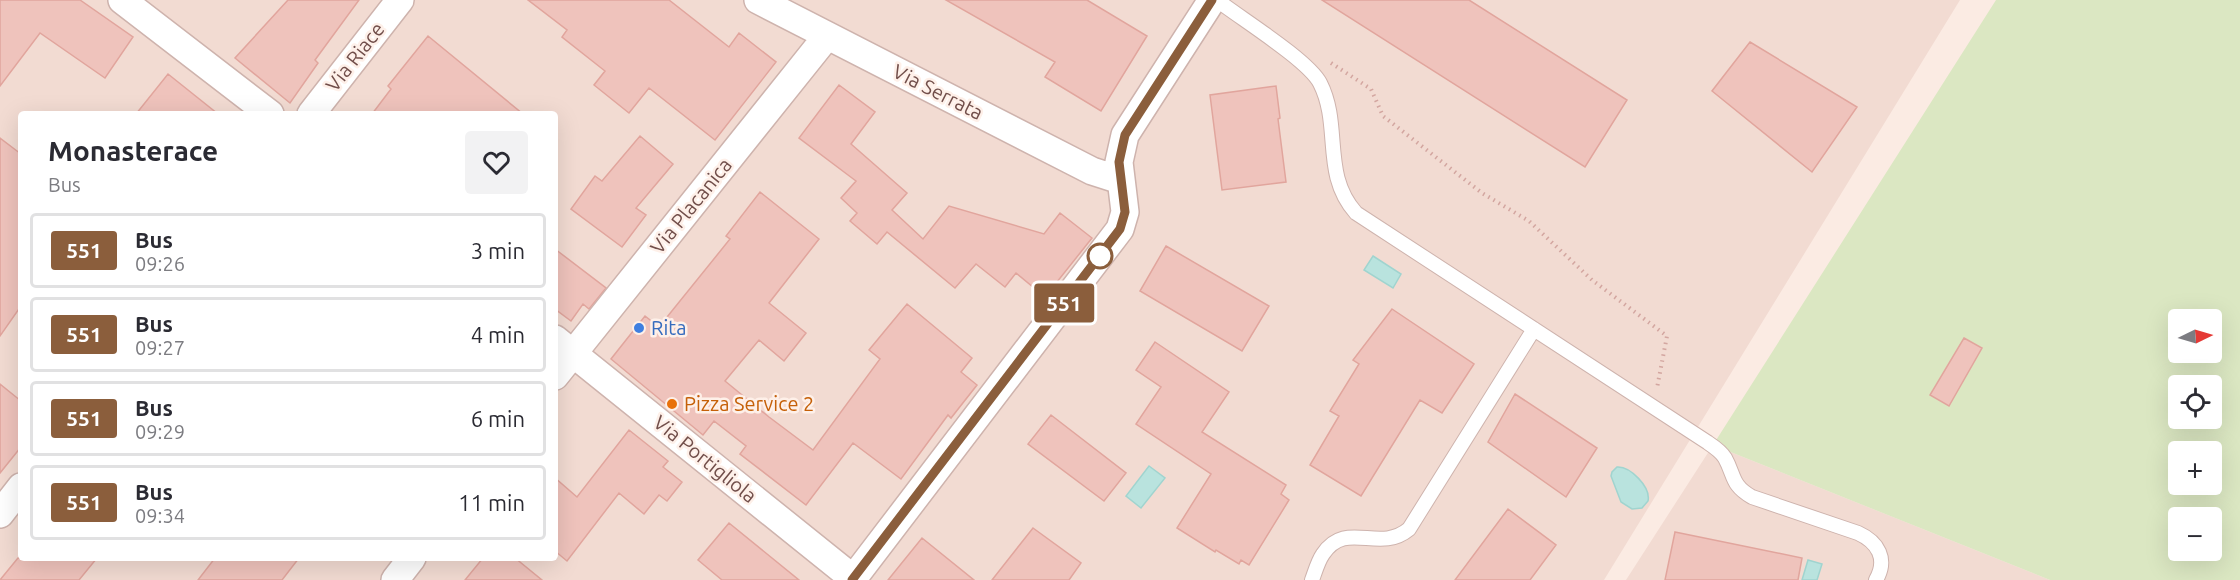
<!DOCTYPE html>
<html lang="en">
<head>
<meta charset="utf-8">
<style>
  body { margin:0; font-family:Ubuntu,sans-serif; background:#f2f2f3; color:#2b2b33; height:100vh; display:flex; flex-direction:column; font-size:22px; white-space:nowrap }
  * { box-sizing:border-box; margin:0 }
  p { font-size:20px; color:#7c7c81 }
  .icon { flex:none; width:33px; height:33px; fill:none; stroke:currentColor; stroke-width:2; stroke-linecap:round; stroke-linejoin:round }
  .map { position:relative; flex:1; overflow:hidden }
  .drawer { position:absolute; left:18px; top:111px; width:540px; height:450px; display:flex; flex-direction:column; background:#fff; border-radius:6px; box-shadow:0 6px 24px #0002 }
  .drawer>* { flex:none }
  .badge { padding:0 12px; border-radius:4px; font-size:21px; line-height:39px }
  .needle { width:39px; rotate:85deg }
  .fabs { position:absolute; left:2168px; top:309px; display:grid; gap:12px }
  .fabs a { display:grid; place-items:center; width:54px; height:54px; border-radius:6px; background:#fff; box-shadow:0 6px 24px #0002; font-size:30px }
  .map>.badge { position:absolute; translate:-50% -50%; box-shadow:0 0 0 3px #fff }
  .round { display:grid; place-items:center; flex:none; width:63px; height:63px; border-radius:6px; background:#f2f2f3 }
  .headline { display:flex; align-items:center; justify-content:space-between; height:102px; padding:0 30px }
  h1 { font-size:28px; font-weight:700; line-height:45px }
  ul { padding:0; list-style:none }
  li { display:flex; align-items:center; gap:18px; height:75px; margin:0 12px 9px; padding:0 18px; border:3px solid #e1e1e2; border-radius:6px }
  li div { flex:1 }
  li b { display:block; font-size:22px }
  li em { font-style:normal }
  li .badge { min-width:66px; font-weight:700; text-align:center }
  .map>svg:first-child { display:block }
  .residential { fill:#f2dbd2; fill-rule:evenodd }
  .green { fill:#dbe7c2; fill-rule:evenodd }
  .water { fill:#b9e3de; stroke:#a0d4cf; stroke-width:1.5 }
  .building { fill:#efc3bc; stroke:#e1a59d; stroke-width:1.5 }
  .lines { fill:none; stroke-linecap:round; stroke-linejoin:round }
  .lane-casing { stroke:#ceb3ad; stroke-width:16 }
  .street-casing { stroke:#ceb3ad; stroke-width:30 }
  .path { stroke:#d3a6a0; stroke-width:4; stroke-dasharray:1.5 4.5; stroke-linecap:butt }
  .lane { stroke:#fff; stroke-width:14 }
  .street { stroke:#fff; stroke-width:27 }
  .line-casing { stroke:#fff; stroke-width:14 }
  .line { stroke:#8b5e3c; stroke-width:9 }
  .stop-dot { fill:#fff; stroke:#8b5e3c; stroke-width:3 }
  .shop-dot { fill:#3f7fe0; stroke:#fef0e9; stroke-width:2 }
  .food-dot { fill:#e8710a; stroke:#fef0e9; stroke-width:2 }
  .labels { text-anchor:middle; stroke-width:5; stroke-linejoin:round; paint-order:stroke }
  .street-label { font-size:20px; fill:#714e4a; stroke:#fef0e9 }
  .shop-label { font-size:20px; fill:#366cbe; stroke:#fef0e9; text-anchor:start }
  .food-label { font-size:20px; fill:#c56008; stroke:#fef0e9; text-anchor:start }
</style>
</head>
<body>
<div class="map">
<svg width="2240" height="580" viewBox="0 0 2240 580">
  <rect width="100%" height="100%" fill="#fbebe3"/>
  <path class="residential" d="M0,0H1960L1604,580H0ZM21,114H555V558H21Z
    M1713,445L2050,580H1626Z"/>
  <path class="green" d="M1996,0H2240V580H2050L1713,445ZM2178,320H2211V352H2178ZM2178,386H2211V418H2178ZM2178,452H2211V484H2178ZM2178,518H2211V550H2178Z"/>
  <path class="water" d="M1373,256L1401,274L1393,288L1364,270Z
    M1149,466L1165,478L1141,508L1126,496Z
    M1617,467C1630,466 1651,487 1648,501L1642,508L1632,509L1621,502L1611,476L1612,472Z
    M1808,560L1822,564L1817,580H1802Z"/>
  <path class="building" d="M0,0H80L133,37L105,78L40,33L0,86Z
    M288,0H359L315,60L318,63L290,103L235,58Z
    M528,0H669L729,47L739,33L776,62L715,140L649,88L629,113L594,85L605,71L562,37L567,30Z
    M946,0H1087L1147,36L1101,111L1045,77L1055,62Z
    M1322,0H1469L1627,100L1585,167Z
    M428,36L523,114H372L391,89L388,86Z
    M1750,42L1857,107L1812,172L1712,91Z
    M168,74L218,114H136Z
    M839,85L875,112L851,144L907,193L892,210L923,239L949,206L1044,234L1060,213L1092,238L1045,297L1016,273L1005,287L976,264L955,288L887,232L877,244L850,221L857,213L841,198L856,181L799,138Z
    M1276,86L1280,118L1278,119L1286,182L1222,190L1210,95Z
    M640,136L673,164L636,208L646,215L622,247L571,209L595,176L602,181Z
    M0,138L21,154V306L0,336Z
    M760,192L819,239L769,303L806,333L784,361L759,340L725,381L769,417L813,450L880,359L869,350L907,304L972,358L961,372L977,385L951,418L948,415L901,479L853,443L806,505L740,454L746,446L714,421L703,435L611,359L645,316L659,327L730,239L726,236Z
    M1166,246L1269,306L1242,351L1140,291Z
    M555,249L606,288L589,309L583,304L571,321L555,309Z
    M1392,309L1474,364L1442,413L1420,400L1361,496L1310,465L1339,416L1330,411L1359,364L1353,360Z
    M1964,338L1982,348L1949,406L1930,395Z
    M1155,342L1229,392L1202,432L1286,485L1281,494L1289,500L1249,565L1241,560L1239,564L1216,550L1215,552L1177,528L1211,474L1136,424L1161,387L1136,370Z
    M0,384L21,401V447L0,473Z
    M1515,394L1597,448L1566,497L1488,442Z
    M1051,415L1126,473L1104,501L1028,444Z
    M629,430L668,461L663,467L682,482L667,501L659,495L644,514L619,493L567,561L555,551V478L577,497Z
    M1508,509L1556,545L1530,580H1455Z
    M729,523L799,580H722L698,560Z
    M1033,528L1081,563L1069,580H992Z
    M1675,532L1802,558L1798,580H1665Z
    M922,538L974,580H888Z
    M18,558H97L79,580H0Z
    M215,558H299L282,580H198Z
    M483,558H515L542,580H465Z"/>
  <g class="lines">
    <g class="lane-casing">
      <path id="lane" d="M1217,0C1240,18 1308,60 1320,83C1342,126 1321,174 1356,213L1707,442C1713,446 1721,451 1725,458C1735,476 1731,485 1752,497L1858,533C1878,542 1888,559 1876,580
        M1312,580C1315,572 1318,561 1323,554C1346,519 1379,554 1409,529L1534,329"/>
    </g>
    <g class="street-casing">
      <path id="street" d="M122,0L270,114
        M758,0L1092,171L1120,180
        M311,114L400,0
        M555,339L855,580
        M555,376L827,36
        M0,514L21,487
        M395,580L412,558
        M852,580L1120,229L1125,212L1119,162L1125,135L1212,0"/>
    </g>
    <path class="path" d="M1331,63L1371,89L1383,116L1482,193L1529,221L1592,280L1667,336L1657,388"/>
    <use href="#lane" class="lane"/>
    <use href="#street" class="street"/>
  </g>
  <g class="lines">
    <g class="line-casing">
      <path id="line" d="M852,580L1120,229L1125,212L1119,162L1125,135L1212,0"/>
    </g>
    <use href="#line" class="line"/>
  </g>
  <circle class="stop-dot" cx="1100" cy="256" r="12"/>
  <circle class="shop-dot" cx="639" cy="328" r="6"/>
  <circle class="food-dot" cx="672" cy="404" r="6"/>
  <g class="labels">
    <g class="street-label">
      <text transform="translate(355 57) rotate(-52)" y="7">Via Riace</text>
      <text transform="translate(938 92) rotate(27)" y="7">Via Serrata</text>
      <text transform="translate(691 206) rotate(-51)" y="7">Via Placanica</text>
      <text transform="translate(705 459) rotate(39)" y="7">Via Portigliola</text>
    </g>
    <g class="shop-label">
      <text x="651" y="335">Rita</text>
    </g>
    <g class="food-label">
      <text x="684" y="411">Pizza Service 2</text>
    </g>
  </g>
</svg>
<div class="fabs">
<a><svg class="needle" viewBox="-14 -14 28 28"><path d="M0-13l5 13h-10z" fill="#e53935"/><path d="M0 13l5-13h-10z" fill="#7c7c81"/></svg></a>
<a><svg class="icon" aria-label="locate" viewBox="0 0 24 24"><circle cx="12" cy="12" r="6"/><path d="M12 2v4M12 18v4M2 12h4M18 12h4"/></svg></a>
<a>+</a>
<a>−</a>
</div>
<b class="badge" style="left:1064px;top:303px;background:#8b5e3c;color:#fff">551</b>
<section class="drawer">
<div class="headline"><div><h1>Monasterace</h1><p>Bus</p></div><a class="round"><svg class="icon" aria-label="heart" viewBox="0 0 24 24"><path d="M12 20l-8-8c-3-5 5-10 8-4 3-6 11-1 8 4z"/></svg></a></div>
<ul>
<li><span class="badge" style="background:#8b5e3c;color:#fff">551</span><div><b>Bus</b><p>09:26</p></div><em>3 min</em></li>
<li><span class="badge" style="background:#8b5e3c;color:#fff">551</span><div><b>Bus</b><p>09:27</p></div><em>4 min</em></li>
<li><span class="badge" style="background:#8b5e3c;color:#fff">551</span><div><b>Bus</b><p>09:29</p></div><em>6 min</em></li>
<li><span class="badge" style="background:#8b5e3c;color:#fff">551</span><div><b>Bus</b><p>09:34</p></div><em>11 min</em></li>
</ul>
</section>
</div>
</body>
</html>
